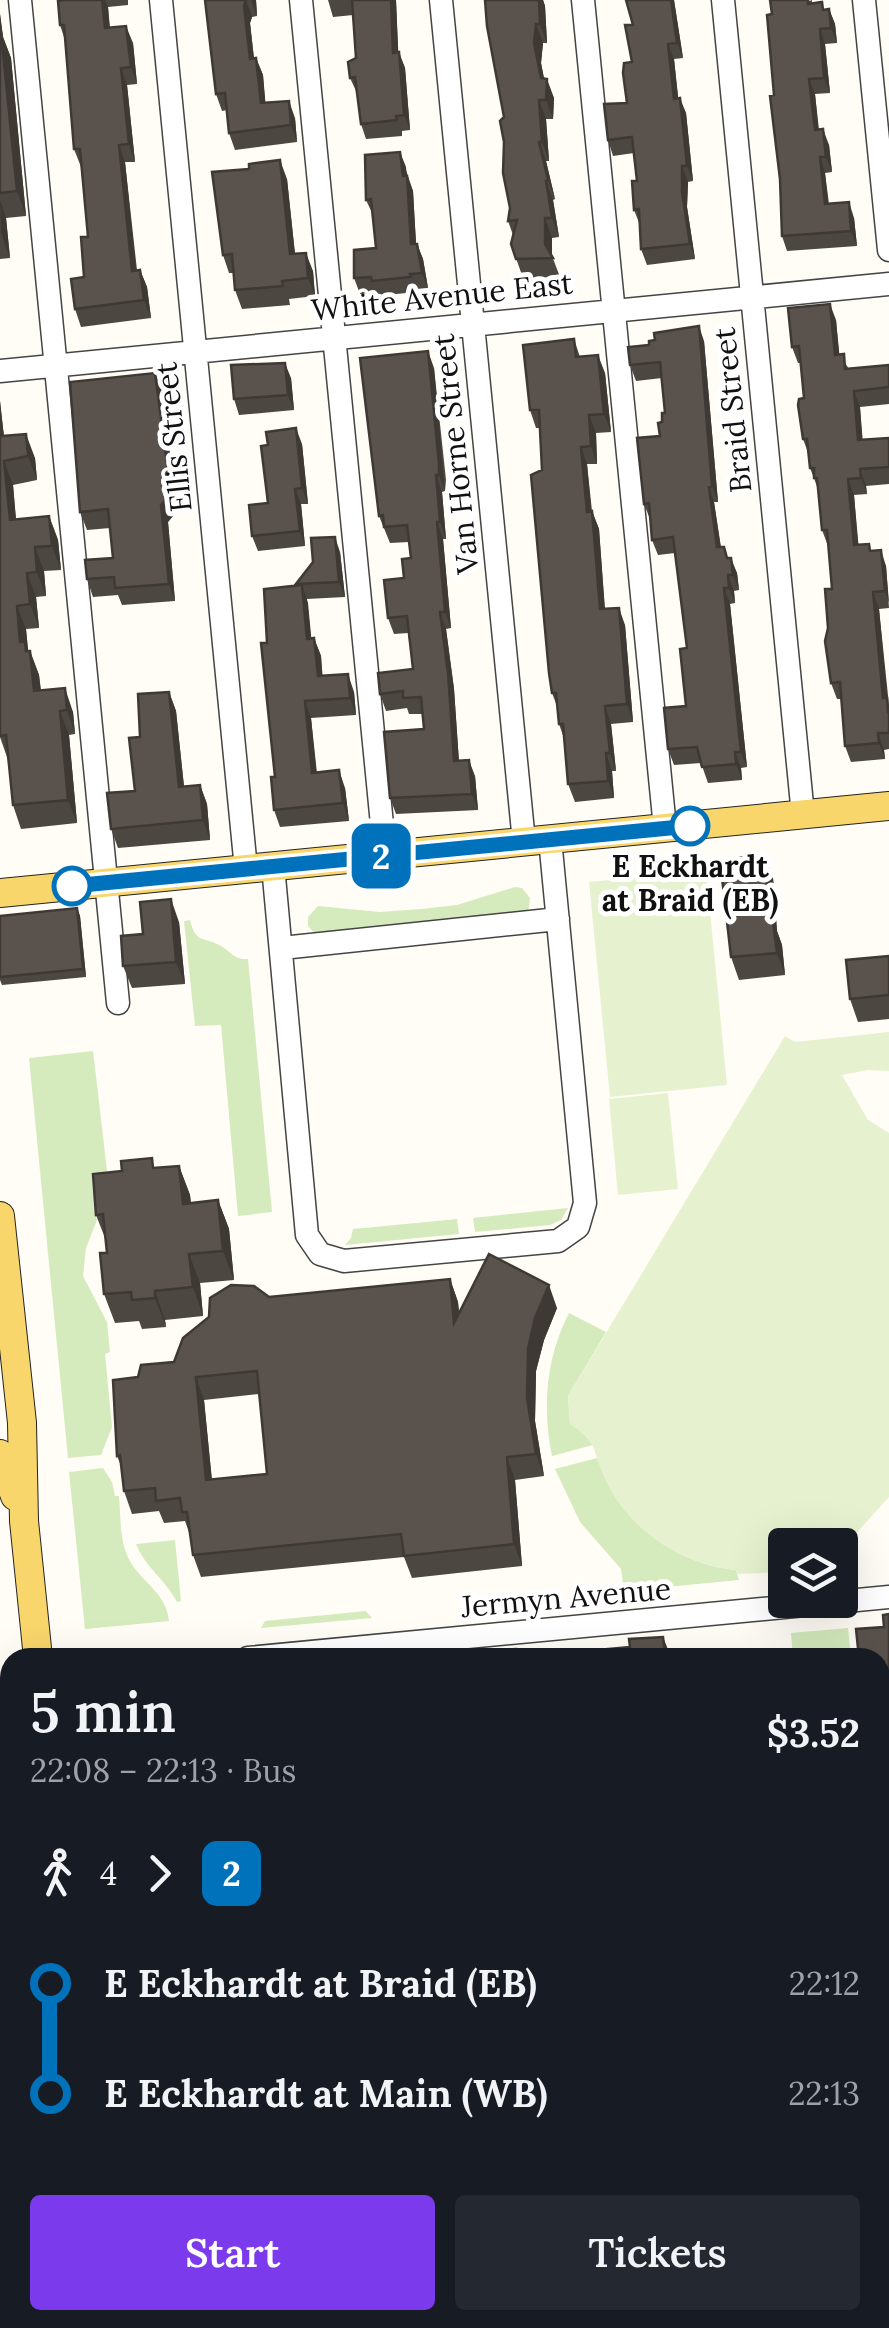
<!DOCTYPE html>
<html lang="en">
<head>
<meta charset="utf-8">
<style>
  body { margin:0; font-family:Lora,serif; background:#242831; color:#f1f3f6; height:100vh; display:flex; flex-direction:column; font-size:38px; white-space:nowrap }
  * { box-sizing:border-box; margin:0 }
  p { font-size:32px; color:#9ea1a6 }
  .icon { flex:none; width:55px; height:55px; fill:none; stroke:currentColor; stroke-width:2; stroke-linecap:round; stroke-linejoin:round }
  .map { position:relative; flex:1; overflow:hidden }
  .side { position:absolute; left:0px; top:1648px; width:890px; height:682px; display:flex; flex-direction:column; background:#171b24; border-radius:30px 30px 0 0; box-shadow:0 10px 40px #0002 }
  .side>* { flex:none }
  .badge { padding:0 20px; border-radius:15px; font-size:35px; line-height:65px }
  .controls { position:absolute; left:768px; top:1528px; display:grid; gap:20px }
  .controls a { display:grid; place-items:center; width:90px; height:90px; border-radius:10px; background:#171b24; box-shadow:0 10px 40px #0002; font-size:50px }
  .map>.badge { position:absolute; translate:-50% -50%; box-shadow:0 0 0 5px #fff }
  .legs { display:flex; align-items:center; gap:15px; height:110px; padding:0 30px; font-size:32px }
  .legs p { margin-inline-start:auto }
  .summary { display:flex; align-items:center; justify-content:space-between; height:170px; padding:0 30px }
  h1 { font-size:55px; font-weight:600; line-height:75px }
  .primary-button { display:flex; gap:20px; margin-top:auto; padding:20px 30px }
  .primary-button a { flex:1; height:115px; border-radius:10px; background:#7c3aed; color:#fff; font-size:40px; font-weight:600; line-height:115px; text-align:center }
  .primary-button a+a { background:#242831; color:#f1f3f6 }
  ul { padding:0 30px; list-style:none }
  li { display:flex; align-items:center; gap:35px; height:110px; font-size:38px }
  li i { display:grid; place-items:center; width:15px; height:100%; margin:0 12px; background:currentColor }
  li i::after { content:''; width:25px; height:25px; margin:-12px; border:8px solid; border-radius:50%; background:#171b24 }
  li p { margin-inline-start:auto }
  li:first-child i { background:linear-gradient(#0000 50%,currentColor 0) }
  li:last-child i { background:linear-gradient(currentColor 50%,#0000 0) }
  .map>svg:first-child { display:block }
  .green { fill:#d5ebbd }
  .pitch { fill:#e6f2cf }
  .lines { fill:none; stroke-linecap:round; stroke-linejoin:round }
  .minor-casing { stroke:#444; stroke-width:25 }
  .major-casing { stroke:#222; stroke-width:30 }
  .minor { stroke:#fff; stroke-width:22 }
  .major { stroke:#f9d66b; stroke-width:28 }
  .wall { fill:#4d4742; fill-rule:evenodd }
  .shaded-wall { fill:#3f3936 }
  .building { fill:#5a524d; stroke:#3f3936; stroke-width:2.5; fill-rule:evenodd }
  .line-1-casing { stroke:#fff; stroke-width:22 }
  .line-1 { stroke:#0072bc; stroke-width:15 }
  .stop-1-dot { fill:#fff; stroke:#0072bc; stroke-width:5 }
  .labels { text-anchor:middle; stroke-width:10; stroke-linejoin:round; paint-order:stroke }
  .street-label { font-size:30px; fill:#111; stroke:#fff }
  .stop-label { font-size:30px; font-weight:bold; fill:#111; stroke:#fff }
</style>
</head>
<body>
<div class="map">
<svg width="889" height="2328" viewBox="0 0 889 2328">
  <rect width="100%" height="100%" fill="#fffdf5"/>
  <path class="green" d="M515,887L522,888L530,898L529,908L523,916L315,934L308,926V917L318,906L380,912L421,909L457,905Z
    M190,920C196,944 202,936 219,945C231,951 233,960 248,959L272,1212L238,1216L221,1025L195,1026L184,921Z
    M93,1051L107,1170L94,1206L97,1220L86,1248L83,1276L107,1322L110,1352L105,1354L112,1427L101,1455L68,1458L29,1058Z
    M568,1208L561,1220L550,1225L475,1232L473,1218Z
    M457,1219L459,1234L345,1245L351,1238L353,1229Z
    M569,1313L606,1332L568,1396L570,1424L590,1437L593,1445L552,1456C542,1407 546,1358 569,1313Z
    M597,1458C621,1519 669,1563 736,1570L739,1580L624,1591L621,1569L580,1522L555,1469Z
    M103,1468L112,1482L115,1496H119C121,1517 119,1542 130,1561C142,1583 166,1592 169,1621L85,1629L69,1472Z
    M175,1540L181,1601L177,1602C166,1580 145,1567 136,1544Z
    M366,1611L372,1618L261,1628L265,1621Z
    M848,1628L851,1657H793L791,1633Z"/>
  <path class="pitch" d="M706,871L727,1085L610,1097L589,882Z
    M889,1032V1071L868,1070L842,1075L868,1120L889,1133V1497L840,1551V1545H785V1572L737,1574L736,1570C681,1564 630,1531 606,1481C592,1452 600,1444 570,1424L568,1396L785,1036L795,1042Z
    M668,1093L678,1189L618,1195L609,1099Z"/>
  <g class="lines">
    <g class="minor-casing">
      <path id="minor" d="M20,0L118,1003
        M161,0L246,869
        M301,0L385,855
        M441,0L524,842
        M583,0L665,828
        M723,0L803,815
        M864,0L889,250
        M0,371L889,284
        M273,866L307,1235L320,1254L344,1261L558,1241L578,1227L585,1203L550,839
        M282,948L558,919
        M248,1658L889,1597
        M880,1958H889
        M880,2220H889"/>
    </g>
    <g class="major-casing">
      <path id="major" d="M0,893L889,806
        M0,1216L22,1423L24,1521L38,1658
        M0,1454L15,1496
        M63,2328V2320"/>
    </g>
    <use href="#minor" class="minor"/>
    <use href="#major" class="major"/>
  </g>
  <path class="wall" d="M64,0H128V5L108,7L110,28L133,43L137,84L127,85L135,162H125L137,270H140L147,287L151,318L81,327L75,309L84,277L88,237L81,167L74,149L65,40L60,25Z
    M205,0H256L257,16L252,17L250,23L254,59L256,58L263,75L265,102L295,118L297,142L235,150L229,133L227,110L222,111L216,94Z
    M328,0H396L398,52L405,68L410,130L402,131V136L366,139L361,124L357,93L350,78L356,58L353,15L333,17Z
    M485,0H543L545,6L547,43H543L541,63L544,79L554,98L553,119H546L549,161H546L555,199L553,200L559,237L552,238V256L560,277L523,278L511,244L513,235L508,221L510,208L504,142V117Z
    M626,0H674L683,58L674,59L678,98L686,113L693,181L688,182L687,207L695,259L647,265L641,249L640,225L634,210L637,181L634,153L613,156L608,140L627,103L632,62L633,25Z
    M812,0V3L824,9H829L835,24L837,43L825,44L830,93L815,94L819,130L829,145L832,172L825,173L829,204L854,218L857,246L787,251L782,236L772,14Z
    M0,14L3,37L11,58L26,216L6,218L10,258L0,259Z
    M400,152L413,191L416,244H417L423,259L428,288L416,289V292L377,296L376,292L360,294L354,278L376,248L373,215L366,200Z
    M287,179L295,254L313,271L315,296L289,299L290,305L242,309L235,290L234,273H229L223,255Z
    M836,320L839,354L849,369L889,365V404L860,407L862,440L889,438V484L866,486L867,494L854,495L858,545L872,551L886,566L889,608L879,609L889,705V749L884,750L885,759L851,762L845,746L841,699H837L831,683L832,589L828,546L822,530L818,489L810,468L809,455L803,439L804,398L801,363H798L792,347Z
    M574,339L580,357L605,373L611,432L596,433L597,464H587L592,511L599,529L605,609L625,625L633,722L611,724L616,771H612L614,798L575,802L568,784L565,741L559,724L557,706L552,693L540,428H536L530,410Z
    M704,341L718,502H714L721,547L737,573L739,590L734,591L735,603L730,604L747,767L741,768L742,780L708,783L701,763L674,765L668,749L686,706L687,648L675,553L658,555L652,540L650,519L644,504L665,413L662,378L636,381L630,365Z
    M434,368L446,480L445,491L442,492L446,539H443L451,628L446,629L454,689L459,761L475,776L478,810L396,814L390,798L424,729L423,714H409L407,708L386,711L380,694L413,669L408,633L394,634L388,618L411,558L409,542L390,543L379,516Z
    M155,373L162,391L177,511L168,522L175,601L122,605L118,595L93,597L87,579L113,558L110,528L87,530L80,512Z
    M291,378L294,410L239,415L234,399Z
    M0,401L4,436L35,458L37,480L13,485L16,519L49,516L58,540L61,570L44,571L46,596L36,597L39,628L26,629L28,650L30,651L39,675L41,690L73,712L75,734L69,735L77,823L21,829L13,805L8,760L0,737Z
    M302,444L308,504H301L305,546L258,551L252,536L268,503Z
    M340,552L345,597L307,599L311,639L314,638L321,656L322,676L354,692L356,715L311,718L317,773L345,788L349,821L280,827L274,810L275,777L297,586Z
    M169,692L176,711L184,786L200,785L207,804L210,840L118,848L111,829L135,791L140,737Z
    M773,878L777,931L782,945L785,975L739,980L731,957Z
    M77,908L80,916L86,977L2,985L0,980V916Z
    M179,922L185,984L132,988L123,966Z
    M889,956V1019L858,1022L850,999Z
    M179,1166L190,1195L191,1203L218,1200L229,1229L234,1280L200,1283L203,1316L165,1320L166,1327L142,1329L139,1321L115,1323L104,1294L107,1253L105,1238L96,1215L155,1168Z
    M450,1279L458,1302L459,1313L557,1308L544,1340L536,1371L535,1421L544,1476L515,1480L522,1566L412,1578L404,1557L201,1577L193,1555L190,1535L185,1521L164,1523L159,1511L132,1514L124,1491L122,1468L117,1456L138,1377L174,1362L269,1297ZM259,1394L267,1474L212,1480L204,1400Z
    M880,1996H889V2076H882L880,2071Z
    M880,2100H889V2170H880Z"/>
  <path class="shaded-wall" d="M102,0H105L108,7L111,46L105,28Z
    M246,0L252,17L250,23L256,76L250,59L244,6Z
    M251,0H256L257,16Z
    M391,0H396L399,68L393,53Z
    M539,0H543L545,6L547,43L540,24Z
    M671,0H674L683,58L677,43Z
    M829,9L835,24L837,43L831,28Z
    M0,14L3,37L11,58L26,216L17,191L0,44Z
    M536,24L543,43L541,63L546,88L547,79L554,98L553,119L546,100L534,43Z
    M126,26L133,43L137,84L131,67Z
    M820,29L825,44L830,93L824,78Z
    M668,44L674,59L680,114L674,99Z
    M399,52L405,68L410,130L404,115Z
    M256,58L263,75L267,120L261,103Z
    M121,68L127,85L135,162L129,144Z
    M809,79L815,94L820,145L815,130Z
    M680,98L686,113L693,181L687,166Z
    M539,100L546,119L549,161L542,142Z
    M289,101L295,118L297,142L291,125Z
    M823,129L829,145L832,172L826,157Z
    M539,142L546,161L555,199L548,180Z
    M119,145L125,162L138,288L132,271Z
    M400,152L406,167L407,178V176L413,191L417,260L411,244Z
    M820,157L825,173L830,220L825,204Z
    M280,160L287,179L297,273L290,254Z
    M682,166L688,182L687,207L695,259L690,244L682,192Z
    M546,181L553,200L559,237L552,218Z
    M0,200L6,218L10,258L1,233Z
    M849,202L854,218L857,246L851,231Z
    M545,218L552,238V258L545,244Z
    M417,244L423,259L428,288L422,273Z
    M306,253L313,271L315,296L308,278Z
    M140,270L147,287L151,318L144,300Z
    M830,304L836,320L841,371L835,355Z
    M699,326L704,341L718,502L712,486Z
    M428,351L434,368L445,491L439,475Z
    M598,355L605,373L611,432L604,414Z
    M285,363L291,378L294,410L288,395Z
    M155,373L162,391L177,511L168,522L175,601L169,584L161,505Z
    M854,391L860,407L864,456L858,440Z
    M0,401L4,439L0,440Z
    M589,415L596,433L597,464L591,446Z
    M296,428L302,444L308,504L302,488Z
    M26,434L35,458L37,480L28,456Z
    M581,447L587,464L593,530L587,512Z
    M4,461L13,485L18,544L10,520Z
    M860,469L866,486L867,494L861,478Z
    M436,475L442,492L446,539L440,522Z
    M848,479L854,495L860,562L854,545Z
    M709,487L714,502L723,563L717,547Z
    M295,489L301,504L305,546L300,531Z
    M592,511L599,529L606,627L600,609Z
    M49,516L58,540L61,570L52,546Z
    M437,522L443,539L451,628L445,612Z
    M335,537L340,552L345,597L339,582Z
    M35,547L44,571L46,596L37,572Z
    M881,550L886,566L889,603L885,591Z
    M731,558L737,573L739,590L733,575Z
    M27,573L36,597L39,628L30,604Z
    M728,575L734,591L735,603L729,588Z
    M302,585L308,603L313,656L307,639Z
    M724,588L730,604L747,767L741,752Z
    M873,592L879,609L889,715L883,698Z
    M17,606L26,629L28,650L31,660L30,651L39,675L43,715L20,642Z
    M619,608L625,625L633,722L627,704Z
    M440,612L446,629L454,689L460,778L454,761Z
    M314,638L321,656L324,694L318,676Z
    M348,674L354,692L356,715L350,698Z
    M65,688L73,712L75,734L67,710Z
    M169,692L176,711L186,806L179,787Z
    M305,701L311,718L318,790L312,773Z
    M605,706L611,724L616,771L610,753Z
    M60,711L69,735L77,823L68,800Z
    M878,733L884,750L885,759L879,743Z
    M735,752L741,768L742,780L736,764Z
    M606,753L612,771L614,798L608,781Z
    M469,760L475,776L478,810L472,794Z
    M339,770L345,788L349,821L343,803Z
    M200,785L207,804L210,840L203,820Z
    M765,855L773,878L777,931L782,945L785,975L777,953L769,922Z
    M171,899L179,922L185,984L176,962Z
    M77,908L80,916L86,977L83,969Z
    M179,1166L190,1195L193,1233L183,1204Z
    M218,1200L229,1229L234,1280L223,1251Z
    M189,1254L200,1283L203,1316L193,1287Z
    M450,1279L458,1302L462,1345L454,1323Z
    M549,1285L557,1308L544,1340L536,1371L535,1421L544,1476L536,1454L527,1398L528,1349L535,1318Z
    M155,1291L165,1320L166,1327L155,1298Z
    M196,1377L204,1400L214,1503L206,1480Z
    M507,1457L515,1480L522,1566L514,1544Z
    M663,1637L669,1652V1658H665Z
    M889,1799V1832L883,1839L880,1832V1810Z
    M0,1967L5,1980L0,1998Z
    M0,2014L8,2036L0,2070Z
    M0,2128L5,2143L0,2166Z
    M489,2320H496L497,2328H490Z
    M620,2320H635V2328H620Z
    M831,2320H836V2328H830Z"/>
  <path class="building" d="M64,0H102L105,28L126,26L131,67L121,68L129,144L119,145L132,271L140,270L144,300L75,309L71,279L84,277L81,237H88L80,149H74L64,25H60L58,1Z
    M205,0H246L244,6L250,59L256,58L261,103L289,101L291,125L229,133L225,93L216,94Z
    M352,0H391L393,53L399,52L404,115L396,116L397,120L361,124L355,77L350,78L348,62L356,58Z
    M485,0H539L540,24H536L534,43L541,78L547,79L546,100H539L542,142H539L548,180L546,181L552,218H545V244L553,258L516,259L511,244L517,220L508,221L510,208L503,173L504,142L500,121L504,117L487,26Z
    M626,0H671L677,43L668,44L674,99L680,98L687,166H682V192L690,244L641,249L639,209L634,210L632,181H637L632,137L608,140L604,104L627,103L623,73L624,63L632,62L625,25H633Z
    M770,0H808V4L822,2L823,10L829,9L831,28L820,29L824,78L809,79L815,130L823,129L826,157H820L825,204L849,202L851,231L782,236L780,179L770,96L774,95L767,15L772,14Z
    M0,33H1L17,191L0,193Z
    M400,152L403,176H407L411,244H417L422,273L410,274L411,277L372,281L371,277L354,278V250L376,248L371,199L366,200L365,155Z
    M280,160L290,254L306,253L308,278L282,281L283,286L235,290L232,254L223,255L212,172L249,169V164Z
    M830,304L835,355L844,354L845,369L889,365V387L854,391L858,440L889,438V467L860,469L861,478L848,479L854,545L869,544L870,551L881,550L885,591L873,592L883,698H887L888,712H889V733H878L879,743L845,746L840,682L831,683L825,641L828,628L825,589H832L827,530H822L817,478H814V468H810L807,439H803L798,405L799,399L804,398L799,346L792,347L788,308Z
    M699,326L712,486L709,487L717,547H724L727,558H731L733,575H728L729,588H724L741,752H735L736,764L702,767L697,747L668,749L664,708L686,706L680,649L687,648L673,537L652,540L649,503L644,504L637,438L660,436L658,423L662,422V413H665L660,362L630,365L628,347L649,345V341L655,340L654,333Z
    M574,339L576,357L598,355L604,414L589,415L591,446L581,447L587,512L592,511L600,609L619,608L627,704L605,706L610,753H606L608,781L568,784L563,724H559L556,693H552L549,673L531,475L542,470L539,410H530L523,345Z
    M428,351L439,464V475H436L440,522H437L445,612H440L448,673L454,761L469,760L472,794L390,798L384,732L424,729L421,697L403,698V691L380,694L378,673L413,669L407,616L388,618L384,580L404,578L402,559L411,558L407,525L384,527L383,515L379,516L360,358Z
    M285,363L288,395L234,399L231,365Z
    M155,373L171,494L161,505L169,584L115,588L114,577L87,579L85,560L113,558L108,509L80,512L70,382Z
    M296,428L302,488L295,489L300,531L252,536L249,505L268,503L261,446L268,445L266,432Z
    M0,432H2V436L26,434L28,456L4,461L10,520L49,516L52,546L35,547L37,572L27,573L30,604L17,606L20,642H25L26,651H30L34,691L65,688L67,710L60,711L68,800L13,805L6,735L0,736Z
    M335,537L339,582L296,584L313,562L311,538Z
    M302,585L307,639L314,638L318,676L348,674L350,698L305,701L312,773L339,770L343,803L274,810L271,777H275L261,643H267L264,589Z
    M169,692L179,787L200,785L203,820L111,829L107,793L135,791L129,738L140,737L138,694Z
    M765,855L769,922H773L777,953L731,957L720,860Z
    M171,899L176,962L123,966L121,936L143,934L140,902Z
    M77,908L83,969L0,977V916Z
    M889,956V995L850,999L846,960Z
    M152,1158L153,1168L179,1166L183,1204L218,1200L223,1251L189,1254L193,1287L155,1291V1298L132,1300L131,1292L104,1294L100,1253H107L103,1214L96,1215L93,1174L122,1171L121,1161Z
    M489,1254L549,1285L535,1318L528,1349L527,1398L536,1454L507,1457L514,1544L404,1556L401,1534L193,1555L187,1512H182L180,1498L156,1501L155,1488L124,1491L120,1455L117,1456L113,1380L138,1377L141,1365L174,1362L183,1338L209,1317L210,1298L231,1285L254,1286L269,1297L450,1279L454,1323ZM257,1371L267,1474L206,1480L196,1377Z
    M889,1614V1799L880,1810V1658H859L856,1629L884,1627L883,1615Z
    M663,1637L665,1658H554L553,1654L630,1647L629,1639Z
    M516,1649L517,1658H490V1651Z
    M880,1996H889V2062H880Z
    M880,2100H889V2141L880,2140Z
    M880,2243H889V2328H867V2320H880Z
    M281,2320H489L490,2328H280Z
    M550,2320H620V2328H550Z
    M801,2320H831L830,2328H801Z"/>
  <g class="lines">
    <g class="line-1-casing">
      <path id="line-1" d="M72,886L690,826"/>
    </g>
    <use href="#line-1" class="line-1"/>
  </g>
  <g class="stop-1-dot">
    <circle cx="690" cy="826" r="18"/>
    <circle cx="72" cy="886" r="18"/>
  </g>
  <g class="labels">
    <g class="street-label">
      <text transform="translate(442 297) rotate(-6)" y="10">White Avenue East</text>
      <text transform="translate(733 410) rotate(-96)" y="10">Braid Street</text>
      <text transform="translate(174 437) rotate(-96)" y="10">Ellis Street</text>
      <text transform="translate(456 454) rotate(-96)" y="10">Van Horne Street</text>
      <text transform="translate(566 1598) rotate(-5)" y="10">Jermyn Avenue</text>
    </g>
    <g class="stop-label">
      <text x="690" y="877">E Eckhardt<tspan x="690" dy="34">at Braid (EB)</tspan></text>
    </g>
  </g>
</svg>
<div class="controls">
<a><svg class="icon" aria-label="layers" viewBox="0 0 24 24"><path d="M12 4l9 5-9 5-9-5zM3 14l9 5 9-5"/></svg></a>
</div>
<b class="badge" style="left:381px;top:856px;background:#0072bc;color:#fff">2</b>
<section class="side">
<div class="summary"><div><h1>5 min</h1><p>22:08 – 22:13 · Bus</p></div><b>$3.52</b></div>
<div class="legs"><svg class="icon" aria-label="walk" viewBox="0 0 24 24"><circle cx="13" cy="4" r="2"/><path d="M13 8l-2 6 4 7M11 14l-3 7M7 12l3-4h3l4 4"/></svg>4<svg class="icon" aria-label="forward" viewBox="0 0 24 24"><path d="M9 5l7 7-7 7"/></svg><b class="badge" style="background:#0072bc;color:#fff">2</b></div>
<ul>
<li><i style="color:#0072bc"></i><b>E Eckhardt at Braid (EB)</b><p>22:12</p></li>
<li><i style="color:#0072bc"></i><b>E Eckhardt at Main (WB)</b><p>22:13</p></li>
</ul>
<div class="primary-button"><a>Start</a><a>Tickets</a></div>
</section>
</div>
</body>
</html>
